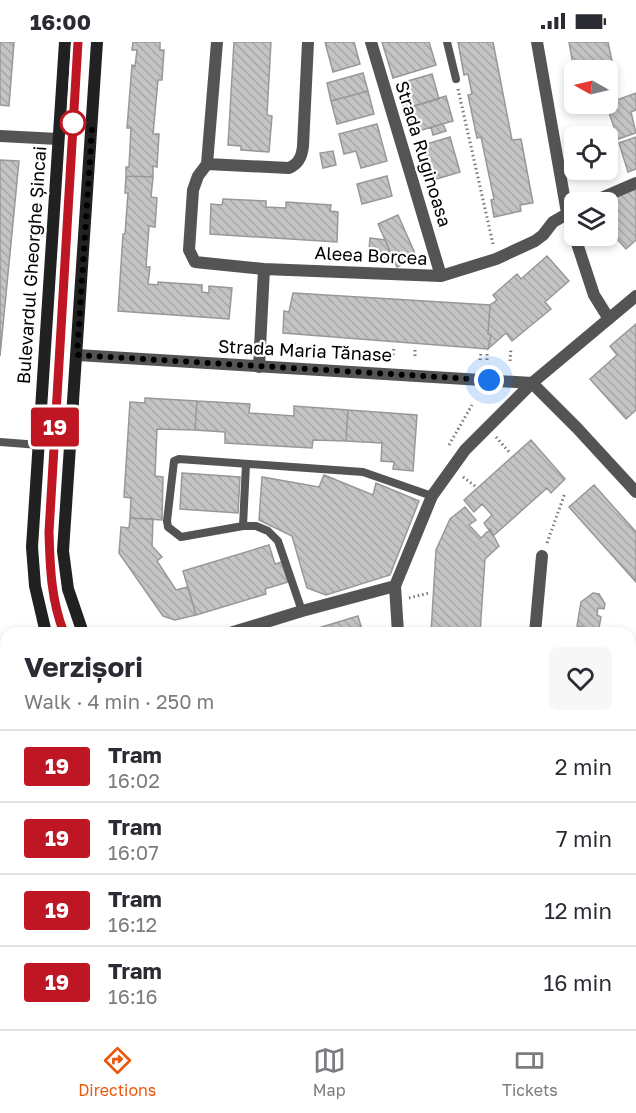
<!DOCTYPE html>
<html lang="en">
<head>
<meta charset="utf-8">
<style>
  body { margin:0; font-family:"Golos Text",sans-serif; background:#f7f7f7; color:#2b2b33; height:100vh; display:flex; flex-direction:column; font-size:22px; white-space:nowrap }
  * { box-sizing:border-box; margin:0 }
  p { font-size:20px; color:#7c7c81 }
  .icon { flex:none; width:33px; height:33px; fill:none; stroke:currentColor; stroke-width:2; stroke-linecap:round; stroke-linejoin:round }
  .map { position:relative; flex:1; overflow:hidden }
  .sheet { position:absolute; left:0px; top:585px; width:636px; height:402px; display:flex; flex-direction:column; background:#fff; border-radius:18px 18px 0 0; box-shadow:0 3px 9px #0003 }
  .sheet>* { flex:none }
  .badge { padding:0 12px; border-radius:4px; font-size:21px; line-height:39px }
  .needle { width:39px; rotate:278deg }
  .controls { position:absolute; left:564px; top:18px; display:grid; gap:12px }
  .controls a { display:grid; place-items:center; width:54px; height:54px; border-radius:9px; background:#fff; box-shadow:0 3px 9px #0003; font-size:30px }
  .you { position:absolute; width:30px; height:30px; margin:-15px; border:4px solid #fff; border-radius:50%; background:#1a73e8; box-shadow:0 0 0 9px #1a73e833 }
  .map>.badge { position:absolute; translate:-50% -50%; box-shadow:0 0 0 3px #fff }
  .round { display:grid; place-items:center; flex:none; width:63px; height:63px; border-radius:9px; background:#f7f7f7 }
  .head { display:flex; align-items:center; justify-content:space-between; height:102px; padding:0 24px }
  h1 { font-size:28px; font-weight:700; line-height:45px }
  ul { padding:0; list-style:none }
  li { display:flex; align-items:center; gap:18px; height:72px; padding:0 24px; border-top:2px solid #e1e1e2 }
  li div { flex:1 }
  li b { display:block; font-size:22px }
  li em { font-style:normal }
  li .badge { min-width:66px; font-weight:700; text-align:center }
  .status { display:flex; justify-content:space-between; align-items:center; height:42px; padding:0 30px; background:#fff; direction:ltr }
  .status svg { height:16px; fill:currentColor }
  .menu { display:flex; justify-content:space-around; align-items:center; height:84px; border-top:2px solid #e1e1e2; background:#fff; font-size:16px; color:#7c7c81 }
  .menu a { display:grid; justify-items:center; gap:3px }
  .menu .current { color:#ea580c }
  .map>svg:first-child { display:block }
  .building { fill:url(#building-back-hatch); stroke:#989898; stroke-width:1.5 }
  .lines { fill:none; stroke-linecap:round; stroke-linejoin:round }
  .path { stroke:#767676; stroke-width:3; stroke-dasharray:1.5 3; stroke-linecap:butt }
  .lane { stroke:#545454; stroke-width:8 }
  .street { stroke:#545454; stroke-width:12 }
  .secondary { stroke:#212121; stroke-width:12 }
  .line-casing { stroke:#fff; stroke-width:14 }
  .line { stroke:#be1622; stroke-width:9 }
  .walk { stroke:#000; stroke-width:6; stroke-dasharray:0 10.8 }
  .stop-dot { fill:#fff; stroke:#be1622; stroke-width:3 }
  .labels { text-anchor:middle; stroke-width:4.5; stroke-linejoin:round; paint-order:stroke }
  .street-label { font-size:18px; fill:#000; stroke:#fff }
</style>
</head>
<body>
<div class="status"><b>16:00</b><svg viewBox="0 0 49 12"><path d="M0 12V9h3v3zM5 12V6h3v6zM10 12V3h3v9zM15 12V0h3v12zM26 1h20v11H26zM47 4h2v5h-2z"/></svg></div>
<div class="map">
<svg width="636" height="987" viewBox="0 0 636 987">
  <defs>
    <pattern id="building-back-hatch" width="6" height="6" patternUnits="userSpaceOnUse" patternTransform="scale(1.5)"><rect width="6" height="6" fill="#c4c4c4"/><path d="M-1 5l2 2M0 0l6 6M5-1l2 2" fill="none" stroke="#a7a7a7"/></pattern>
  </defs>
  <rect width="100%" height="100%" fill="#fff"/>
  <path class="building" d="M0,0H14L9,64L0,63Z
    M133,0H160V8H164L162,38H158L153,92H159L157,125L153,124V135L126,134V125H129L131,86H127L132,23L135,24L137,8H132Z
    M234,0H271L267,73L272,74L269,110L241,108V104L228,103Z
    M325,0H354L360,22L333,30Z
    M382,0H429L436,23L393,36Z
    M458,0H493L512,98L521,97L533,161L520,163L521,169L494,175L491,158L494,157L481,95L477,96L468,53L472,52L468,32L464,33Z
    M569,0H608L616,38L608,40V28L574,29Z
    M363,31L368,49L331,59L327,41Z
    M432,32L439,57L404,67L397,42Z
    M368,49L374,72L337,82L331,59Z
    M636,51V68L631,70L636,91L618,97L606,62Z
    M446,54L453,79L411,91L404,67Z
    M377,82L387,119L361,126L356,109L344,112L339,92Z
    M443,82L446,89L433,93L431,85Z
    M450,95L460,130L433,138L423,103Z
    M636,95V127L628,130L619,101Z
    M333,109L336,123L323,126L320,111Z
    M0,118L19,119L0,314Z
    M126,134L153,135L151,155L157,156L155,185L149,184L146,225H150L148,242L158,243V240L202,243V250L209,251V244L232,246L229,277L118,269L123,192H125L128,151H125Z
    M387,134L392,154L362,162L357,142Z
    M636,146V198L626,207L608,187V160H602Z
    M223,157L266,159V165L286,166V160L331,163L330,169L338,170L337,200L210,192L211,162L222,163Z
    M398,173L417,216L397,225L378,182Z
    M370,196L385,198L389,207L388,221L368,219Z
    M547,214L569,239L545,260L551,267L512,299L506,291L488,307L491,293L488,292L490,263L497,258L493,253L517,232L521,237Z
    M293,251L490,263L488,292L491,293L488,307L283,291L284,269L289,270Z
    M636,282V368L626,377L590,337L617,313L610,304Z
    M145,356L197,359L195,388L157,387L155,434L163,435L162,478L130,476L131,456L124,455L130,360L145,361Z
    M197,359L250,362L249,371L294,374V364L348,368L346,399L313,398L312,406L225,401V390L195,388Z
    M348,368L417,373L413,429L393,427L394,420L381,419L382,401L346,399Z
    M531,398L565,437L551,451L547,446L493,494L484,481L492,473L482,462L474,470L464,458Z
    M182,431L240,435L238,471L180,467Z
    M324,433L373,453L376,441L419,459L390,533L326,553L307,546L292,494L259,478L262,435L319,445Z
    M594,443L636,490V540L569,465Z
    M465,465L476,478L469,483L481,496L490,487L499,504L485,517L480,591H431L436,508L450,477Z
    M130,476L153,477L152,504L162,515L157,519L176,548L188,545L196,573L175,578L163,574L119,511L121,485L129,486Z
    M269,503L275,522L282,520L288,540L265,547L266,552L196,573L183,529Z
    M593,551L599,552L605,562L604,567L598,566L597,573L601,575L598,591L587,590L588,586L577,584L581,560Z
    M358,574L363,591H302Z
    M0,704L6,707L5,732L0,731Z
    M630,762L636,763V815L630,814Z
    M0,803H6V851L0,850Z
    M0,884H6V920L0,919Z
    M630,922L636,923V964L630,963Z
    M0,924L6,925V952L0,951Z
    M0,967H4L3,987H0Z
    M55,981H93L91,987H76Z
    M232,981H273L277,987H236Z
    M375,981H420L426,987H376L375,985L377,984Z"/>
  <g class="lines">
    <path class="path" d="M458,47L493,202
      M294,307V298
      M393,313L394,305
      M415,314V306
      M480,318L481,310
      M487,318V311
      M510,319L511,306
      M496,395L510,411
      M449,403L472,363
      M463,435L475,444
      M547,501L565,451
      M409,556L429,551"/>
    <path class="lane" d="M447,0L456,37
      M0,400L39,403
      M243,484L246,422
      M302,569L278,499L268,489L256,484H243L181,495L168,485L167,479L174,419L179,417L363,430L432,454
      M197,981L201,987"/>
    <path class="street" d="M217,0L207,122L198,134L193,148L189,208L195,220L264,227L441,234L496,217L535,199L543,193L553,180L574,168
      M371,0L441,234
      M537,0L567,171L594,253L609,277
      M0,94L58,97
      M207,122L289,126C299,122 302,114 303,104L308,0
      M592,160L636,141
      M77,313L532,341
      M259,325L264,227
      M532,341L577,386L636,450
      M395,544L398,591
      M230,591L302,569L395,544L432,454L465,408L532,341L636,254
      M535,591L542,514
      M0,631H6
      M630,734L636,737
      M630,846L636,847
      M0,868H6"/>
    <path class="secondary" d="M46,591L35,544L32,505L65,0
      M83,591L68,547L63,509L97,0
      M294,981L297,987
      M343,981L347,987
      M17,987V981"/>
  </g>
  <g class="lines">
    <g class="line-casing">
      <path id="line" d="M64,591C51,558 50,525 49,490L78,0"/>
    </g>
    <use href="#line" class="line"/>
    <path class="walk" d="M73,81L92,86L77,313L489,338"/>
  </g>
  <circle class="stop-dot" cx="73" cy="81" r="12"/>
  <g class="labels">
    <g class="street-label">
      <text transform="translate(423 112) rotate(73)" y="6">Strada Ruginoasa</text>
      <text transform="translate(371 214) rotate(3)" y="6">Aleea Borcea</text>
      <text transform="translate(32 223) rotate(-86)" y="6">Bulevardul Gheorghe Șincai</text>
      <text transform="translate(305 309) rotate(3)" y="6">Strada Maria Tănase</text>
    </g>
  </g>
</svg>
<div class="controls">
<a><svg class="needle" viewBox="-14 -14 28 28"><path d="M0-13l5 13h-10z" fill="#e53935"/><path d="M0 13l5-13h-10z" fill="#7c7c81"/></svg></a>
<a><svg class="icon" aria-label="locate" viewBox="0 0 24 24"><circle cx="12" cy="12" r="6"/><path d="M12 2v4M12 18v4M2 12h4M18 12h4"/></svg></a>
<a><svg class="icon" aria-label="layers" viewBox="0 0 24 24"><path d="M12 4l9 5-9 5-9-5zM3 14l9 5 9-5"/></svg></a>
</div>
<div class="you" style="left:489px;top:338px"></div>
<b class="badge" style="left:55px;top:385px;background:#be1622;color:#fff">19</b>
<section class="sheet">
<div class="head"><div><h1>Verzișori</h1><p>Walk · 4 min · 250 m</p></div><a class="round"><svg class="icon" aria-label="heart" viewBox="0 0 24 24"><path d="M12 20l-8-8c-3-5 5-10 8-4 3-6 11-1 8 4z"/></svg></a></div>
<ul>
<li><span class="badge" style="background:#be1622;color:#fff">19</span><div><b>Tram</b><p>16:02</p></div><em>2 min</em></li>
<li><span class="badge" style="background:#be1622;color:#fff">19</span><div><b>Tram</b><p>16:07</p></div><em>7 min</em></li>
<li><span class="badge" style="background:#be1622;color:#fff">19</span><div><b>Tram</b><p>16:12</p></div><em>12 min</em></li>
<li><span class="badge" style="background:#be1622;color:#fff">19</span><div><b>Tram</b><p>16:16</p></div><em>16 min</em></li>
</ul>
</section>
</div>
<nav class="menu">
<a class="current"><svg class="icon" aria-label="directions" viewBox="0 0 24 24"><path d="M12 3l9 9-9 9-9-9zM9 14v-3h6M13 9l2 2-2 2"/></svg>Directions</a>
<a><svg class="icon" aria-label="map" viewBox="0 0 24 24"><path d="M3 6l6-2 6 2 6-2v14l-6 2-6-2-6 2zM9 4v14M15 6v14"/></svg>Map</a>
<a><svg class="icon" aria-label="tickets" viewBox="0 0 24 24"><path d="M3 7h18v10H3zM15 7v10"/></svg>Tickets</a>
</nav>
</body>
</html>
